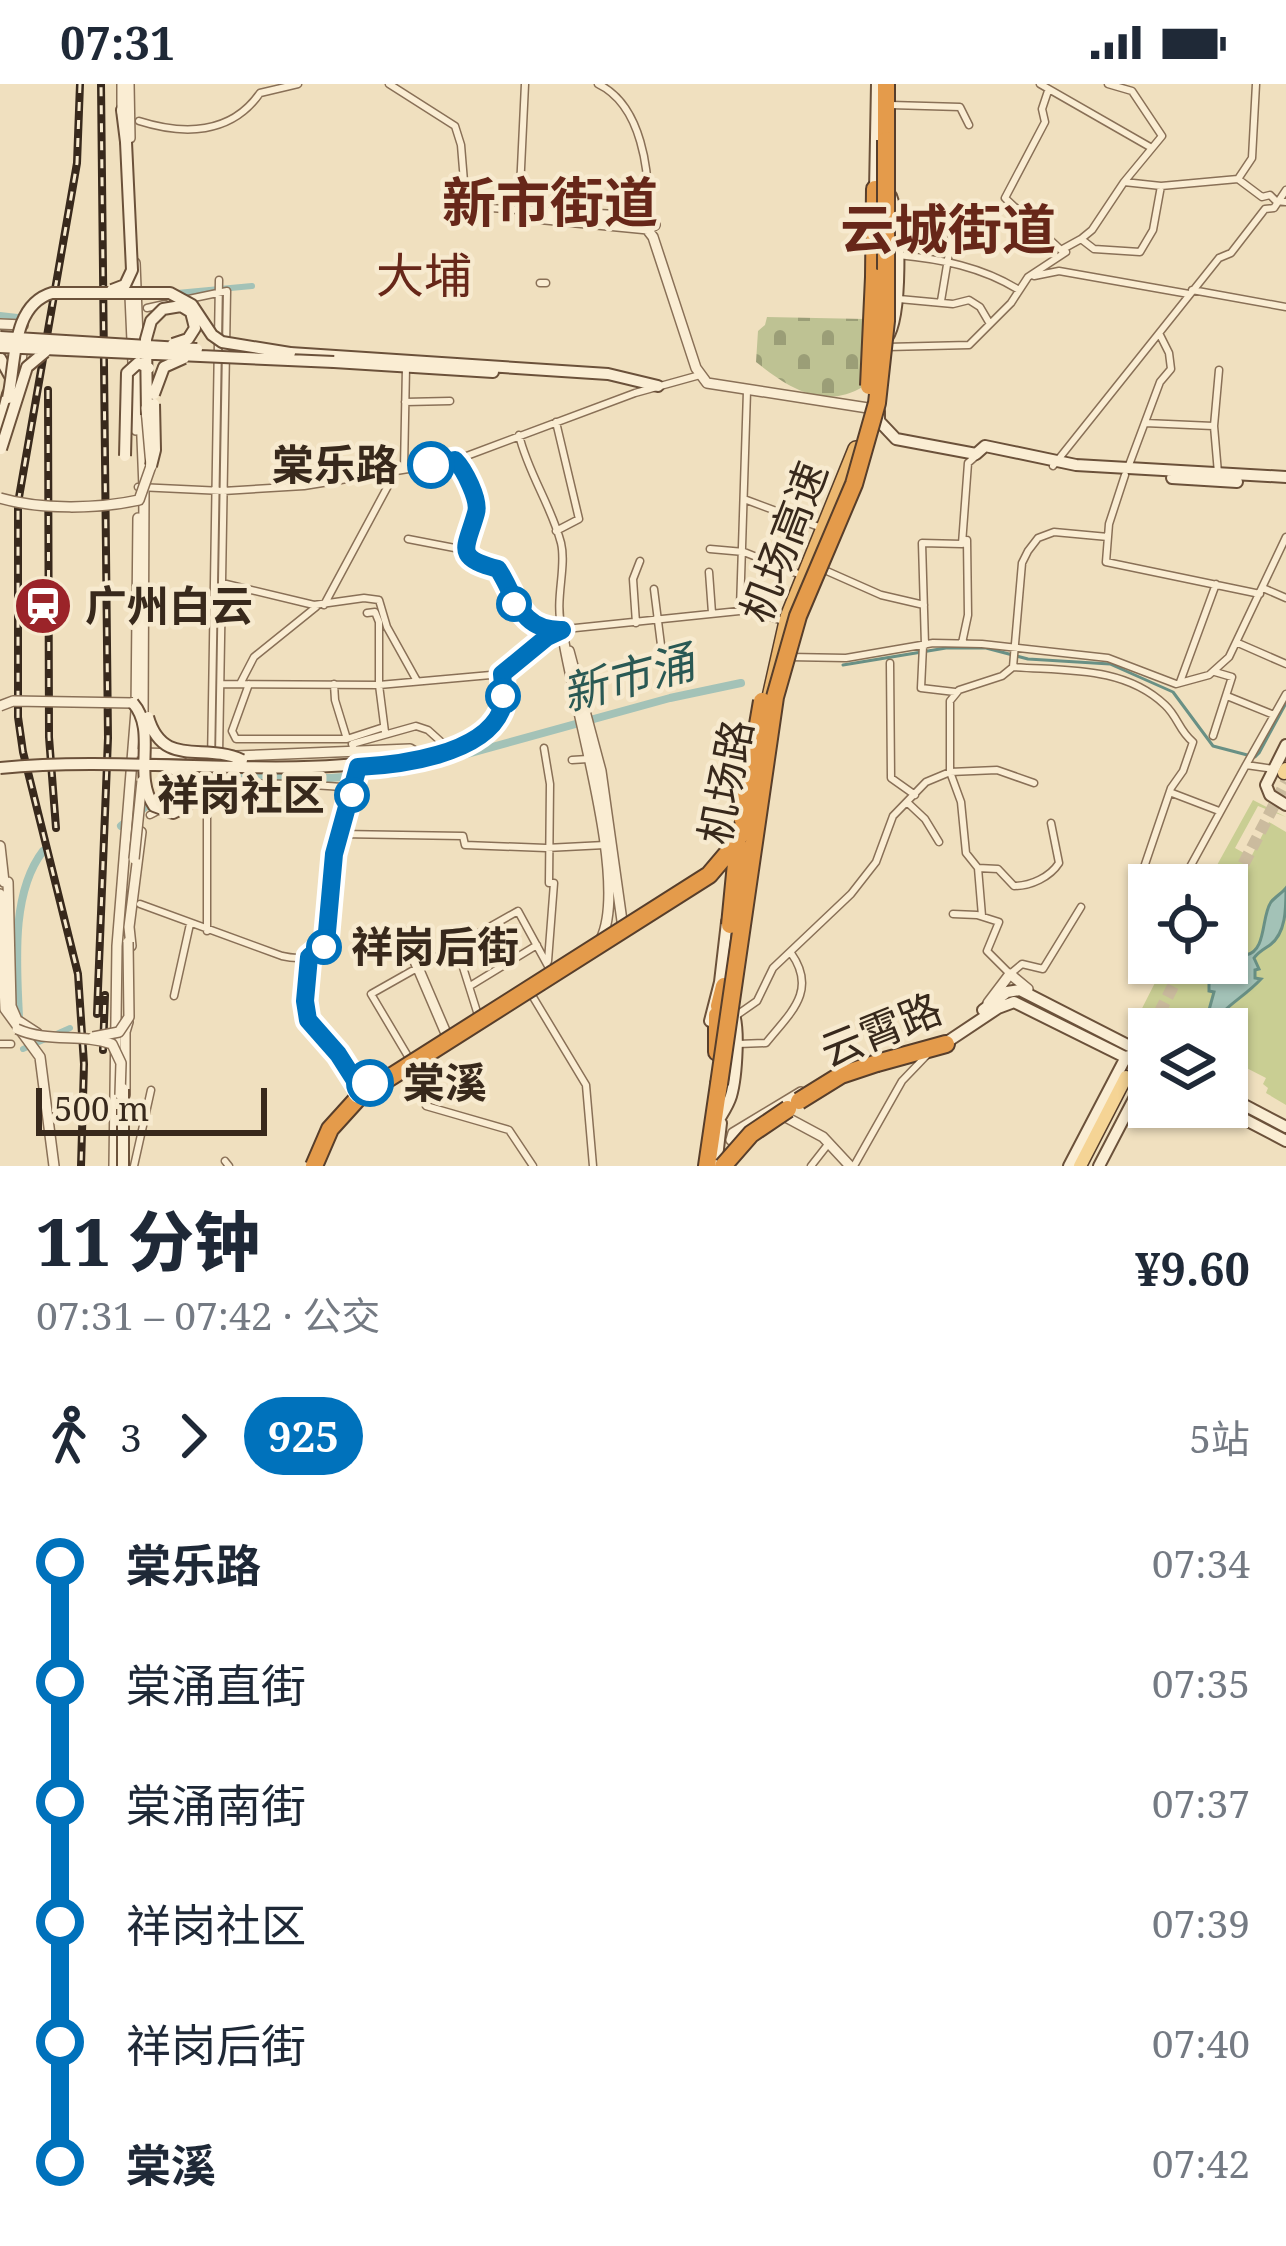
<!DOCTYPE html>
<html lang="zh">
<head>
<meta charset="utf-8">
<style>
  body { margin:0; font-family:"Noto Serif","Noto Sans SC",serif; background:#f6f6f7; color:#1f2937; height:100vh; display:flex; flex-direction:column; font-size:45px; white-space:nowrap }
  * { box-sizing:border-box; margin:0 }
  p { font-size:39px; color:#747a83 }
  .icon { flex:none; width:66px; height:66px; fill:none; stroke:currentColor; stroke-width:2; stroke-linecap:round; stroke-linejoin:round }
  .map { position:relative; height:1082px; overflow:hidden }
  .side { display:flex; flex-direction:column; background:#fff; flex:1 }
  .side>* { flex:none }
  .badge { padding:0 24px; border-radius:39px; font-size:42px; line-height:78px }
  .controls { position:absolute; left:1128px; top:780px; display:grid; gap:24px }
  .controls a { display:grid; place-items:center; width:120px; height:120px; border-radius:0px; background:#fff; box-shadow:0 3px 9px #0004; font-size:60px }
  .scale { position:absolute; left:36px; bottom:30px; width:231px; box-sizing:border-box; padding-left:12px; border:6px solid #38291c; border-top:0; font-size:33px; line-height:42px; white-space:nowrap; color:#38291c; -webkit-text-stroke:9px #f7eacf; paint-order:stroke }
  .map>.badge { position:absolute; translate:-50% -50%; box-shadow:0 0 0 6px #fff }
  .legs { display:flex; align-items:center; gap:18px; height:132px; padding:0 36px; font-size:39px }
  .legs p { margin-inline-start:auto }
  .overview { display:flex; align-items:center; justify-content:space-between; height:204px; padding:0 36px }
  h1 { font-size:66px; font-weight:800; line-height:90px }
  ul { padding:0 36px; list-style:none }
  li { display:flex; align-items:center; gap:42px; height:120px; font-size:45px }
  li i { display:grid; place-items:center; width:18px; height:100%; margin:0 15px; background:currentColor }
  li i::after { content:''; width:30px; height:30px; margin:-15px; border:9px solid; border-radius:50%; background:#fff }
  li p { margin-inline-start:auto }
  li:first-child i { background:linear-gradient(#0000 50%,currentColor 0) }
  li:last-child i { background:linear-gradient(currentColor 50%,#0000 0) }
  .status { display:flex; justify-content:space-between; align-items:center; height:84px; padding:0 60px; background:#fff; direction:ltr }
  .status svg { height:33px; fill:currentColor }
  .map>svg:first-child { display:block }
  .cemetery { fill:url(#cemetery-stones) }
  .park { fill:#c9ce93 }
  .water { fill:#a3c2b7; stroke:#699085; stroke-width:3 }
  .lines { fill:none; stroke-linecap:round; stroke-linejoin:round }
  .stream { stroke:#699085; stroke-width:3 }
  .canal { stroke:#a3c2b7; stroke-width:6 }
  .river { stroke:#a3c2b7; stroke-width:8 }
  .primary-tunnel { stroke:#cbbb9e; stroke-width:12; stroke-dasharray:12 6; stroke-linecap:butt }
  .minor-casing { stroke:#897057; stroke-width:9 }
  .tertiary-casing { stroke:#897057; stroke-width:12 }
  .secondary-casing { stroke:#6b513a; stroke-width:14 }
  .primary-casing { stroke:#573e2b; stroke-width:15 }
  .trunk-casing { stroke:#573e2b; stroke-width:18 }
  .motorway-casing { stroke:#573e2b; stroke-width:20 }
  .minor { stroke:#faedd3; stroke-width:6 }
  .tertiary { stroke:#faedd3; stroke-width:9 }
  .secondary { stroke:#faedd3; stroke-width:10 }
  .primary { stroke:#f5d495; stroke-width:12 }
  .trunk { stroke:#ecb870; stroke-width:15 }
  .motorway { stroke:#e49b4b; stroke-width:16 }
  .rail-casing { stroke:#38291c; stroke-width:8 }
  .rail { stroke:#f7eacf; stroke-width:3; stroke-dasharray:9; stroke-linecap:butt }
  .tertiary-bridge-casing { stroke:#897057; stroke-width:12; stroke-linecap:butt }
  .secondary-bridge-casing { stroke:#6b513a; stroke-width:14; stroke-linecap:butt }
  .motorway-bridge-casing { stroke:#573e2b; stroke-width:20; stroke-linecap:butt }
  .tertiary-bridge { stroke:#faedd3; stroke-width:9 }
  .secondary-bridge { stroke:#faedd3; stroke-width:10 }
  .motorway-bridge { stroke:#e49b4b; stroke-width:16 }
  .line-1-casing { stroke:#fff; stroke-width:27 }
  .line-1 { stroke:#0072bc; stroke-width:18 }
  .stop-1-dot { fill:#fff; stroke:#0072bc; stroke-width:6 }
  .labels { text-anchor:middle; stroke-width:9; stroke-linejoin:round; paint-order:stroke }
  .stop-label { font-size:42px; font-weight:bold; fill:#38291c; stroke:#f7eacf; text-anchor:end }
  .street-label { font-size:42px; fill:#38291c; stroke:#f7eacf }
  .poi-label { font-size:42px; font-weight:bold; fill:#38291c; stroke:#f7eacf; text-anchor:start }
  .water-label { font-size:45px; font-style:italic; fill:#2a5954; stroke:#f7eacf }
  .quarter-label { font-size:48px; fill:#672719; stroke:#f7eacf }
  .district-label { font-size:54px; font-weight:bold; fill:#672719; stroke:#f7eacf }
</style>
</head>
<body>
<div class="status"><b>07:31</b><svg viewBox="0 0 49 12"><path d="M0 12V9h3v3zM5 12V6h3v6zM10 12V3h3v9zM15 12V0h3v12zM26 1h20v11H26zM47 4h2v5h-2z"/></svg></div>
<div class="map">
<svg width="1286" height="1082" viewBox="0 0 1286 1082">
  <defs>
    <pattern id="cemetery-stones" width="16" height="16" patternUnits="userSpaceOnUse" patternTransform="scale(3)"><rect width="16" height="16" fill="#bec293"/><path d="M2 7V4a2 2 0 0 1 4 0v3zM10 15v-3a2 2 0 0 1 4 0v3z" fill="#9b9e77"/></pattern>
  </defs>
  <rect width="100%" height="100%" fill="#f0e0bf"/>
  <path class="cemetery" d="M767,233L865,235L864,302C824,327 789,304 756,278L758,247L765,241Z"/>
  <path class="park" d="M1253,716L1286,733L1258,722L1235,764L1251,773L1269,738L1286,748V1021L1266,1009L1268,1004L1263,1000L1266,994L1227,974V945H1149V960L1129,950L1165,879H1227V801H1206Z"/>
  <path class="water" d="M1286,804C1286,825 1286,849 1270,861C1264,865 1258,868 1254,874L1259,885L1255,886V894L1261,895C1249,908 1237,915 1224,927L1209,926L1214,908L1209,907V887L1216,879H1227V869C1234,869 1240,873 1246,871C1267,867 1261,832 1271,818C1275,813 1282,809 1286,804Z"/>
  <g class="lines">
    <path class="stream" d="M843,581L946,564H986L1028,575L1110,580L1173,608L1213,662L1255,673L1259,669L1286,619"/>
    <path class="canal" d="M177,209L252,202
      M0,231L26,234
      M23,965L70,944"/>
    <path class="river" d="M121,742L182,694H329L398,689L670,614L741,599
      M19,934C17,882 10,810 43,767"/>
    <path class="primary-tunnel" d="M1227,812L1286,698
      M1151,945L1185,879
      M1126,993L1149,949"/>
    <g class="minor-casing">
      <path id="minor" d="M389,0L455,42L461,61L466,122L529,127
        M598,0C642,21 650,88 648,132
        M1040,0L1150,63
        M1108,0L1132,7L1162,52L1124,98
        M1256,0L1252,74L1238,95L1262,113L1270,111L1276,117L1286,118
        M1048,7L1042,25L1045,38L1005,114L1061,166L1081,155L1094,165L1140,168L1153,146L1161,102
        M891,21L960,23L969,41
        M139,37C183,51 231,51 260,9L298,0
        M519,126L525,0
        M1081,155L1092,146L1124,98L1161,102L1238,95
        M898,171C941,175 982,183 1019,206
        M1034,192L1059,187L1189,210
        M540,199H546
        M1192,206L1286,223
        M899,215L953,220L969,216L980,223L990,240
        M184,216L227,207L219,671
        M941,217L953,145L959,136
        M147,224L165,220
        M887,263L969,261L1011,219L1028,193L1066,168
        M405,318L450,317
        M556,338L579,435L556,447
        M1145,339L1213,342
        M519,351C528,389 551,421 561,459C567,484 554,515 562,546
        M455,376L464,386L477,420L465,466L476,480L498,485C515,512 518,542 556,546L749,526L786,538
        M1129,381L1160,298L1171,285L1169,269L1160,251
        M1053,382L1219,174L1231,169L1265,125L1274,124L1286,106
        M404,385L406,283
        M1218,389L1214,342L1219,286
        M1125,391L1109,440L1106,478L1260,510
        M138,403L223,407L304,402L433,381L464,373L635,309L700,291
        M744,415L819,443
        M408,455L465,466
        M710,465L744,468L801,491
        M820,484L881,511L924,521
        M709,488L712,529
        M222,499L314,521L364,514L379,516L387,543L417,597
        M1263,504L1286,514
        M654,505L661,561
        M324,521L396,387
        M740,525L747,307
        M367,529L375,528L379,538V601L385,648
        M636,539L633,495L640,477
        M962,559L968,531L967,456
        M1238,559L1286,580
        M925,561L922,459L962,460L968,379L976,372
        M923,562L921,604L955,608
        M789,573L846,574L933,559L982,560L1108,574L1176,600L1209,591L1229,573L1286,453
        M890,579L891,694L915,711
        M1013,583C1066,587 1124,582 1165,621C1178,633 1179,647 1193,658L1183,687L1171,704L1140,795L1184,794L1246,681
        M1180,598L1216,500
        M221,600L379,601L502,590L552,549
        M240,600L254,573L316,523
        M249,600L232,647L236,655H347L384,643
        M334,600L335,616L347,655
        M1227,612L1274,631
        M1213,652L1232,593L1215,588
        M544,664L550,700L549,799H554L548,877
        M354,666L352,660L416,642L428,646L448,664
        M415,668L416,673C447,669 497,657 503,619C505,610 503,599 502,590
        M572,676L588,675
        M211,681L219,196
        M1274,685L1246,681L1286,610
        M207,705V847
        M1172,709L1219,727
        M908,719L925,735L939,758
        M150,731C165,724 176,714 192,708C232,694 311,701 355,704
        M1051,739L1059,779C1050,793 1031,802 1014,802L998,785L978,784L966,769L961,718L950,688V617L959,606L1002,592L1013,583L1022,479L1028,467L1038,454L1054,448L1108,453
        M340,750L463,752L465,761L546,764L605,761
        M978,784L982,832
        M140,820L282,872C299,876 316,875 326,859L334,769L358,683
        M953,830L977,831L999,838L987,867L1010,890L1022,880L1043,885L1081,823
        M456,861L478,931
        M309,873L305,920L308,936L338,970L360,1006
        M470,902L537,861
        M530,908L586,1001L593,1082
        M174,912L190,840
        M737,931L757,917L773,884L851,810L876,778L893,732L926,698L950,688L997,686L1034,699
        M445,951L400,846L403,845L448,950
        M0,960H11
        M738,960L766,959C790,929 818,907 791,869
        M409,974L371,910L518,827L548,882
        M410,987L426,1022L509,1046L533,1082
        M225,1077L229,1082
        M134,1082L151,1006
        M811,1082L829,1059
        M854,1082L902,997L926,972"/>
    </g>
    <g class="tertiary-casing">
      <path id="tertiary" d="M122,0V28
        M129,0L130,54
        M529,127L535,134L648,145L655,141
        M531,127L645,133
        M645,133L643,140L653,153L696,284L707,299L868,324
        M135,179L144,404L143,636
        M130,212L136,346
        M0,240L23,241
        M19,300L23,257
        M562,546C571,615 630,797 601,855
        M569,567L601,687L623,844
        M140,669L183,670
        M236,672L410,665L415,668
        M0,762L4,798
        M8,798L11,922L17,936L37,949
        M0,810L5,925L40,973L54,1082
        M131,862L129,843L141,748
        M988,919L1010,890L1028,905
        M125,1011V948L128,938
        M782,1031L823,1053L850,1082
        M739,1062L731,1056L733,1049L801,1008
        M114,1082L117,862L136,627L138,434"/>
    </g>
    <g class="secondary-casing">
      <path id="secondary" d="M122,26L126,58
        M875,107L877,0
        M887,254C902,233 901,136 891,112
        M290,269L608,290L658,302
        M0,274L10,292
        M334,278L493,288
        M879,327V337L896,355L976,370L985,362L1076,381L1286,393
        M0,342L8,310
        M1172,394L1237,398
        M1286,661L1266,701L1270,711L1286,721
        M983,926L1007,908L1020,906L1149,972
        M710,937L720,898L727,838
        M941,962L998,924L1014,918L1149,985
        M1227,1012L1286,1043
        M1221,1023L1286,1057
        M717,1039C722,1030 728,1022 731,1012C736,995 741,936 731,924
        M716,1082L721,1039
        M1069,1082L1126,973L1132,971
        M1099,1082L1149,986"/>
    </g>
    <g class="primary-casing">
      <path id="primary" d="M1284,689L1286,685
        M1080,1082L1126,993"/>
    </g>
    <g class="trunk-casing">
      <path id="trunk" d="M770,613L788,533L856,365"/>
    </g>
    <g class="motorway-casing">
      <path id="motorway" d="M886,0V56
        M874,193L875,105
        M719,922L724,902
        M717,931V968
        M877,979L946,960
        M707,1082L719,1000"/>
    </g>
    <use href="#minor" class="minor"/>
    <use href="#tertiary" class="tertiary"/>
    <use href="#secondary" class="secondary"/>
    <use href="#primary" class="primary"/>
    <use href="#trunk" class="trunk"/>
    <use href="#motorway" class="motorway"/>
    <g class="rail-casing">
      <path id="rail" d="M80,0L77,79L18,419V633L23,668L78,890L84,980L81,1082
        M48,306L49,653L56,744
        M97,930L108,654L101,0
        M103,966L105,911"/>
    </g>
    <use href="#rail" class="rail"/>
    <g class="tertiary-bridge-casing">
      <path id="tertiary-bridge" d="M0,414C41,426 98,425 139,416L151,382L146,324
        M0,622L13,617L133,619
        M134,775L142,697
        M17,945C48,959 81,949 112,960L121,979L120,1011
        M93,953L119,948L129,933L128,858"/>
    </g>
    <g class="secondary-bridge-casing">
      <path id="secondary-bridge" d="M112,206L125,201L132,186L126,58
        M0,253L197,265
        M0,263L334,278
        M154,310L164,283L184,274
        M8,314C16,279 11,221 52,209H170L192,221L212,251L222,258L290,269
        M147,331L146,255L151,237L163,225L181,222L191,228L195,244L188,255L173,260
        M1,365L27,283L45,268
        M125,372L127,289L138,279L149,284
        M151,382L155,366L154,320
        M133,619C158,648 132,691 154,722L173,729L187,722L193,704L186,690L168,683
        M148,633C163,685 204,658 242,676
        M0,684C133,671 277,696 406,674
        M123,1082V1005"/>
    </g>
    <g class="motorway-bridge-casing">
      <path id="motorway-bridge" d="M869,302L874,193
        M742,734L762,617
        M730,841L738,759
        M719,1000L775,613L798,532L854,400L877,319L886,237V56
        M799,1017L841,991L877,979
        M314,1082L330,1045L359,1013L709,791L737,758L749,725
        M723,1082L751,1050L788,1025"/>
    </g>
    <use href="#tertiary-bridge" class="tertiary-bridge"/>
    <use href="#secondary-bridge" class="secondary-bridge"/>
    <use href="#motorway-bridge" class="motorway-bridge"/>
  </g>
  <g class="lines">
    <g class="line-1-casing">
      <path id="line-1" d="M370,999L361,1006L338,970L308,936L305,917L309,873L326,859L334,770L358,683C399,681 482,671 501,627C506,616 503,602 502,590L547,553L562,546C520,547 516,513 498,485C453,473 466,465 476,429C480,416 464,385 455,376L431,381"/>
    </g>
    <use href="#line-1" class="line-1"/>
  </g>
  <defs>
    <g id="station-disc" transform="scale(3)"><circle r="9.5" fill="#9b2429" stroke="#f7eacf"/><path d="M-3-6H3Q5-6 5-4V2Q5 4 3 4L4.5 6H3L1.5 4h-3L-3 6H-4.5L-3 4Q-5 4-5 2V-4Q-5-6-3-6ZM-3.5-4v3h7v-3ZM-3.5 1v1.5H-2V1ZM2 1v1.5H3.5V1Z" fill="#fff"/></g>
  </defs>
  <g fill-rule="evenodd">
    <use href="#station-disc" x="43" y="522"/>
  </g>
  <g class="stop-1-dot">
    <circle cx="431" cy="381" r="21"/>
    <circle cx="514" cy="520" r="15"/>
    <circle cx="503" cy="612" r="15"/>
    <circle cx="352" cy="711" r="15"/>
    <circle cx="324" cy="863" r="15"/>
    <circle cx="370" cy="999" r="21"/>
  </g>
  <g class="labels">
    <g class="stop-label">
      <text x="398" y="396">棠乐路</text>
      <text x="325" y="726">祥岗社区</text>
      <text x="351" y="878" text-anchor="start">祥岗后街</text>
      <text x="403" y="1014" text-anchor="start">棠溪</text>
    </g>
    <g class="street-label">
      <text transform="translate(784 458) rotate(-69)" y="15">机场高速</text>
      <text transform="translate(726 698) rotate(-79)" y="15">机场路</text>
      <text transform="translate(881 946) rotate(-22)" y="15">云霄路</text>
    </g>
    <g class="poi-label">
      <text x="85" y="537">广州白云</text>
    </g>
    <g class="water-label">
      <text transform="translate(628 594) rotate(-15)" y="16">新市涌</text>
    </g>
    <g class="quarter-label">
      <text x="424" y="209">大埔</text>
    </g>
    <g class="district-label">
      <text x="550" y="138">新市街道</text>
      <text x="948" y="165">云城街道</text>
    </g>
  </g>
</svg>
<div class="controls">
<a><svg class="icon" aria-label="locate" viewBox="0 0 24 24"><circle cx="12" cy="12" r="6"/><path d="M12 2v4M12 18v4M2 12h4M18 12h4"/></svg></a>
<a><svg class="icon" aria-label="layers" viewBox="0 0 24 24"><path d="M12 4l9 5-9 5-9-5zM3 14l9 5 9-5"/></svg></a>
</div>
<div class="scale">500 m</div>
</div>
<section class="side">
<div class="overview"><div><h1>11 分钟</h1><p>07:31 – 07:42 · 公交</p></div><b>¥9.60</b></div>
<div class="legs"><svg class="icon" aria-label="walk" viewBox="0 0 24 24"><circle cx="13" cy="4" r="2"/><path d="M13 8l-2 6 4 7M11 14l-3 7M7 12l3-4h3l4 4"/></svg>3<svg class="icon" aria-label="forward" viewBox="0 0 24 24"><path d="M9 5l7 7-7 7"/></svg><b class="badge" style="background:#0072bc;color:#fff">925</b><p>5站</p></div>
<ul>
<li><i style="color:#0072bc"></i><b>棠乐路</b><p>07:34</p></li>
<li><i style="color:#0072bc"></i><span>棠涌直街</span><p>07:35</p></li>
<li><i style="color:#0072bc"></i><span>棠涌南街</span><p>07:37</p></li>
<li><i style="color:#0072bc"></i><span>祥岗社区</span><p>07:39</p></li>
<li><i style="color:#0072bc"></i><span>祥岗后街</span><p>07:40</p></li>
<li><i style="color:#0072bc"></i><b>棠溪</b><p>07:42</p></li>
</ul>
</section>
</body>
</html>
